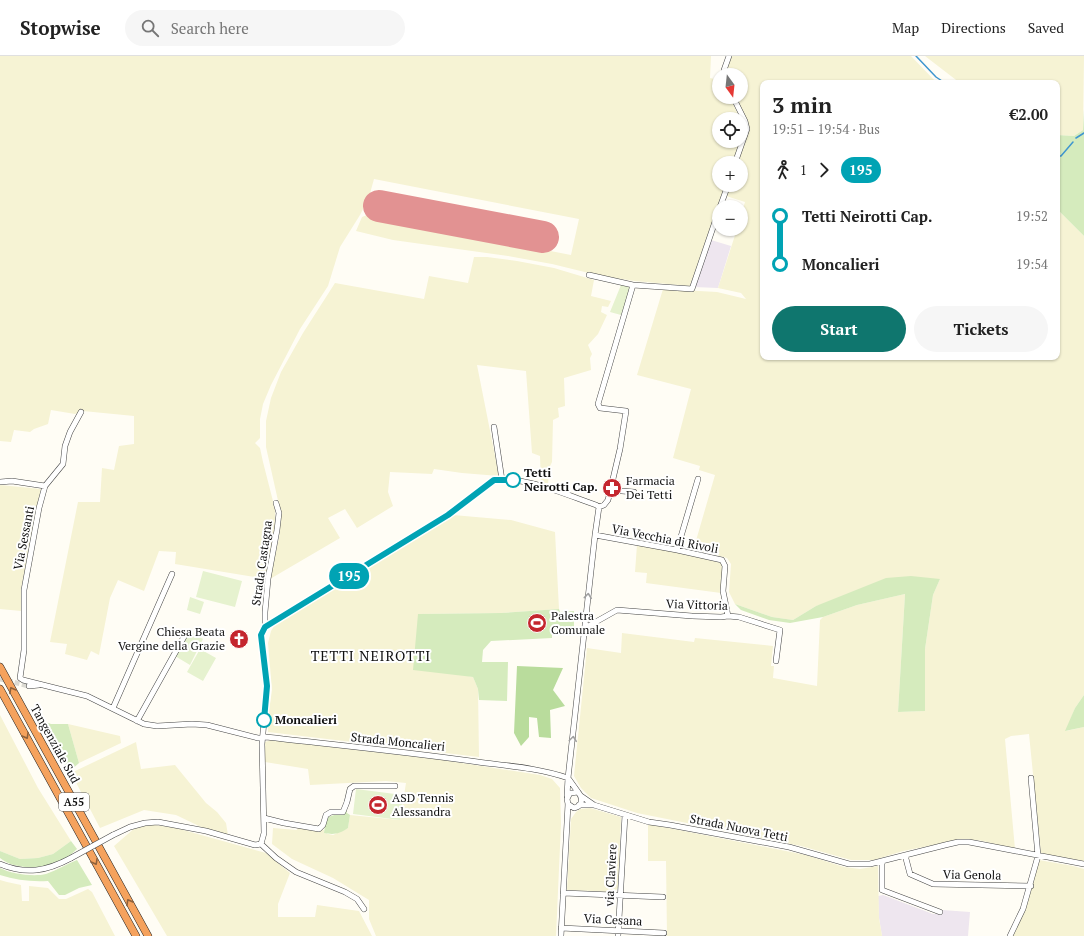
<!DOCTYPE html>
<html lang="en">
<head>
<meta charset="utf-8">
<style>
  body { margin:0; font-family:"PT Serif",serif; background:#f6f6f6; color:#222; height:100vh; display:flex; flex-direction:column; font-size:15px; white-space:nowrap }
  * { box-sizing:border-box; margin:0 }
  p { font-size:13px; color:#767676 }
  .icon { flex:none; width:22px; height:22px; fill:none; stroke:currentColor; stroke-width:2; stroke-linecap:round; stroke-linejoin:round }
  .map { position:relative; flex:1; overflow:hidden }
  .details { position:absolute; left:760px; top:24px; width:300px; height:280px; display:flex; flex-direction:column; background:#fff; border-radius:8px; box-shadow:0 1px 3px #0004 }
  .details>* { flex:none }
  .badge { padding:0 8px; border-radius:13px; font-size:14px; line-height:26px }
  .needle { width:26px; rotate:165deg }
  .buttons { position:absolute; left:712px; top:12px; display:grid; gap:8px }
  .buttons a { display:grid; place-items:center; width:36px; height:36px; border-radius:50%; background:#fff; box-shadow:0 1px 3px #0004; font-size:20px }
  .map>.badge { position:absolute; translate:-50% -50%; box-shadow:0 0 0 2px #fff }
  .legs { display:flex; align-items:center; gap:6px; height:44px; padding:0 12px; font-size:13px }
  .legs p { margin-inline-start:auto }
  .overview { display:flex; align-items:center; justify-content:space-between; height:68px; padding:0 12px }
  h1 { font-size:22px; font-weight:800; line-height:30px }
  .cta { display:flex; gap:8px; margin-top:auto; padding:8px 12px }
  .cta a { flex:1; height:46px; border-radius:24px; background:#0f766e; color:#fff; font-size:16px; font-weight:800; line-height:46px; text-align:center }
  .cta a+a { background:#f6f6f6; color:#222 }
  ul { padding:0 12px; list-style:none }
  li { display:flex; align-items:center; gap:14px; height:48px; font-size:15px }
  li i { display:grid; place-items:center; width:6px; height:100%; margin:0 5px; background:currentColor }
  li i::after { content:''; width:10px; height:10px; margin:-5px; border:3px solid; border-radius:50%; background:#fff }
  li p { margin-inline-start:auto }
  li:first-child i { background:linear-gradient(#0000 50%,currentColor 0) }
  li:last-child i { background:linear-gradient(currentColor 50%,#0000 0) }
  header { display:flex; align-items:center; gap:24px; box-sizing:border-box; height:56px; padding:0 20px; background:#fff; border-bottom:1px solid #e0e0e0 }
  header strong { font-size:19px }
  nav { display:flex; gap:22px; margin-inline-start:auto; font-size:14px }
  .search { width:280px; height:36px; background:#f6f6f6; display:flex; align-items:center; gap:10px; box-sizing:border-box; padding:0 14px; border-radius:22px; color:#767676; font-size:15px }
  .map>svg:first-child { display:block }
  .industrial { fill:#eee6ef }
  .farmland { fill:#f6f3d4 }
  .green { fill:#d5ebbd }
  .forest { fill:#b9dc9c }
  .pitch { fill:#e6f2cf }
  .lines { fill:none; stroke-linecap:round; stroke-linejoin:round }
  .stream { stroke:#3f96cf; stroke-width:1.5 }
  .runway { stroke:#e29292; stroke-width:32 }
  .minor-tunnel { stroke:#dbdad3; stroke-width:5; stroke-dasharray:5 2.5; stroke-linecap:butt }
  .minor-casing { stroke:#444; stroke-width:6 }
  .highway-casing { stroke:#222; stroke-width:8 }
  .minor { stroke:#fff; stroke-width:5 }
  .highway { stroke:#f5a25d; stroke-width:7 }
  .minor-bridge-casing { stroke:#444; stroke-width:6; stroke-linecap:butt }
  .minor-bridge { stroke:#fff; stroke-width:5 }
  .oneway { stroke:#a0a0a0 }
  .oneway2 { stroke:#8e613b }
  .line-1-casing { stroke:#fff; stroke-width:9 }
  .line-1 { stroke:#00a3b4; stroke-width:6 }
  .stop-1-dot { fill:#fff; stroke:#00a3b4; stroke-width:2 }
  .labels { text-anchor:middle; stroke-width:4; stroke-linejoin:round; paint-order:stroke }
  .shield { fill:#fff; stroke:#585858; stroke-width:1 }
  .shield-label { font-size:11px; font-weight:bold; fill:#111 }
  .stop-label { font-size:12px; font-weight:bold; fill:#111; stroke:#fff; text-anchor:start }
  .poi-label { font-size:12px; fill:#111; stroke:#fff; text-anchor:start }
  .street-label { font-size:12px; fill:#111; stroke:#fff }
  .quarter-label { font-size:14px; letter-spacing:1px; fill:#111; stroke:#fff }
</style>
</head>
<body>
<header>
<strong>Stopwise</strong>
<div class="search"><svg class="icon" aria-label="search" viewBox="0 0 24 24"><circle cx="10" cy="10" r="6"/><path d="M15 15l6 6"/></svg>Search here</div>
<nav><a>Map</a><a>Directions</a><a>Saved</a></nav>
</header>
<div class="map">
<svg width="1084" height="880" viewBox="0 0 1084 880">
  <rect width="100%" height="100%" fill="#fffdf5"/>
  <path class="industrial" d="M711,184L731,190L718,232L694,231Z
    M883,839L933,858H940L942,854L970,856L968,880H882L879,862L878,840Z"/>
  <path class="farmland" d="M0,0H711L710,22L719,24V41H730L740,63H719V85H740L733,107H719V129H725L690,230L635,225L601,220L552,208L508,200L393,184L356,175L362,161L367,159L571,199L579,163L374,123L369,141L360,159L340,191L328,230L300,273L271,329L263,348L260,363V382L255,387L260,392L263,406L275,453V470L266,523L175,508L176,496L159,495L144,535L118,524L110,542L99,599L91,595L87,604L65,598L67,588L50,586L78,446H100L102,412L114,414L119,390L134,388V360L83,355L75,358L51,354L48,368L34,373L30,376L14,374L11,386L0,385Z
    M731,0H911L937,27H763V301H1057V153L1084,180V639L1075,652L1066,675L1084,671V805L1041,798L1029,678L1011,680L1005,683L1015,793L999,791L995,788L978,784H959L903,795L874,804H851L801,790L637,757L591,742L581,732L574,720L587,592L621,597L622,577L694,586L695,582L773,590L771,610H774L773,622L817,630L820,564L823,561L857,549L905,538L898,656L925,655V593L933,539L940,523L816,550L793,564L772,561L735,548L729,536L731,508L727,502L701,495H693L715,419L699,414L700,410L673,402L691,333L637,319L663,233L717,236L746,243L741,237L718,232L737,173H741V159L745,146L726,140L729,129H741V107H737L748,78L735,41H741V19H727V11Z
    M925,0H1084L1083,74L1074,80L1057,79V27H960Z
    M474,201H487L517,205L554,212L594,224L591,240L611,245L608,251L602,250L601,256L607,259L598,278L588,289L592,298L590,302L591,314L564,322L565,350L558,352L559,361L553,364L552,406L549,412L548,429L541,426L540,400L532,397L526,315L477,309L499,420L462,417L434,413L432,418L390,416L388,436L393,450L357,472L345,453L328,462L340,482L270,523L279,482L281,458L266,391V365L271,342L281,316L303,277L335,227L424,243L429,220L468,227Z
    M0,429L41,433L21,533V555L0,553Z
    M453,459L511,464L555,476L559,553L501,557L418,558L463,619L473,621L478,633L479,701L268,676V662L272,634L268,587L271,575L278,564Z
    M637,489L671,494L721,507L724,513L721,537L646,527L647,517L635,516Z
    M0,659L38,732L71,785L53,798L38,802L20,803L0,795Z
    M68,668L120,680L121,687L79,707Z
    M271,684L436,703L540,719L552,723L560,732L561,768L556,880H376L369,863V844L333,822L292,803L272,788L273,772L297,774L298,770L324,774V777L333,779L348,772L350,759L400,764L406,727L386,725L310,729L308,713L265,706V686Z
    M136,686L141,713L175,709L206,747L217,756L226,767L228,779L201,771L176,759L144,754L100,772L71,717Z
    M590,752L621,761L618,832L614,836L567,834L571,763L576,756L580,753Z
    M648,768L806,799L844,811L860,813L878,810L879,862L882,880H667L666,805H648Z
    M154,769L176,772L266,797L290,817L278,848V861H315L317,849L359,855L372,880H167L114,790L136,771Z
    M1039,804L1073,810L1084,813V880H1012Z
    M0,824L7,826L21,829L22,845H29V830L48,832L59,843H66L88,833L92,836L115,880H0Z"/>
  <path class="green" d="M1084,53V180L1057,153V79L1074,80L1083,74Z
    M911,520L940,523L933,539L925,593V655L898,656L905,538L857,549L823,561L790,567L769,564L741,554L735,548L772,561L793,564L816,550L886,522Z
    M559,553L560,556L574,555V571L552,572V582L491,585L483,594L482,606H508L507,645L479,644L478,633L473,621L413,614L418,558L501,557Z
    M1084,639V671L1065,675L1075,652Z
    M38,663L51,668H68L79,707L70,715L61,704Z
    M347,755V757L350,759L348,772C339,778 334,779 324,777L325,769L328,761Z
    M71,785L77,793C61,810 36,815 14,809C9,808 4,805 0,802V795L20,803L38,802L53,798Z
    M77,804L92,829L79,832L65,839H59L48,825C31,826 16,824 0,819V812C11,818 34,821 46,818C57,814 67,808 77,804Z"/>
  <path class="forest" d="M517,610L563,612L553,634L565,650L550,654L551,682L539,681L537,662L529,661V681L521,690L514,677Z"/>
  <path class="pitch" d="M621,229L631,231L621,259L610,256Z
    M203,515L242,525L235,551L196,541Z
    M190,541L204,546L200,558L187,554Z
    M189,575L203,583L190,609L175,600Z
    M200,593L216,602L203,625L187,616Z
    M356,733L403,739L400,764L353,758Z"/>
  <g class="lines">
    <path class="stream" d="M916,0L936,21L945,27
      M1076,82L1084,77
      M1057,100H1061L1073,86"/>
    <path class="runway" d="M379,150L543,181"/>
    <path class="minor-tunnel" d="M0,623L29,630"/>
    <g class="minor-casing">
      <path id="minor" d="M725,19L724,14L729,0
        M733,41L745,65L747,73L735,107
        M720,151L728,129
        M589,219L633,229
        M81,356L70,376L65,390L63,408L45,430L39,452L24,534V594L20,622L23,624L87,640L144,668L157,670L192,668L207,669L258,682L266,681C337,689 408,696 478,706C509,710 539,712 568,722
        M494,371L502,424
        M0,426L12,425L45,430
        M610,434L634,436
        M599,451L604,449L608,444L620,393L626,355L600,352L598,348L633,229L692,233L719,154
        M595,479L677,494L722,504L725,510L723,535L728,560
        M677,494L698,423
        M265,571L448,459L494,424C528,421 564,438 596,449L599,451
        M585,572L617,554L692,560L721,561L728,560L739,561L780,574L776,605
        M29,630L39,629
        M113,652L172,518
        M137,665L185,579
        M568,722L578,736
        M567,740L568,722L595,479L599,451
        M581,740L594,749
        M579,749H594L649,766L670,769L789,791L849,808H870L945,789L958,786H969L1084,808
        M264,762L284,767L319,773L323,769L326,759L331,756H343L347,746L350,733L354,730H395
        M113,779L130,771L145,767L158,766L206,775L255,789L261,788
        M261,788L264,777L262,688L267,630L261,579L265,571V556L268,523L277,474L279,457L276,447
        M261,788L276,802L296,816L345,836L357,843L364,853
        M905,799L910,818L933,828L1031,830
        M882,806V834L940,856
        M0,808C26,819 47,815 71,802
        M563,837L663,841
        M561,872L664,877
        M561,880L568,748L567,743L570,737L578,736C583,742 583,750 574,752L568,748
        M618,880L625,759
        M1010,880L1023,853L1038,800L1031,722"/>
    </g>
    <g class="highway-casing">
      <path id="highway" d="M0,611L148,880
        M0,633L136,880"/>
    </g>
    <use href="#minor" class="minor"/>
    <use href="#highway" class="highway"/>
    <g class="minor-bridge-casing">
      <path id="minor-bridge" d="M71,802L113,779"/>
    </g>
    <use href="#minor-bridge" class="minor-bridge"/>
  </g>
  <defs><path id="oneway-chevron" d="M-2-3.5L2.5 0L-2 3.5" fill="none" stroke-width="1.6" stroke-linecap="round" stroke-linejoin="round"/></defs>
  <g class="oneway">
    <use href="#oneway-chevron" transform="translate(588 540) rotate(-84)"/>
    <use href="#oneway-chevron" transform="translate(573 683) rotate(-83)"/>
  </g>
  <g class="oneway2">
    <use href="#oneway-chevron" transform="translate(12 634) rotate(-119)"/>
    <use href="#oneway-chevron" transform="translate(26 680) rotate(61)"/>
    <use href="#oneway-chevron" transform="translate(95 806) rotate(61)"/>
    <use href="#oneway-chevron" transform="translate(129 846) rotate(-119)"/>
  </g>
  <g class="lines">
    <g class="line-1-casing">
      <path id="line-1" d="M264,664L267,630L261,579L265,571L448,459L494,424H513"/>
    </g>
    <use href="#line-1" class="line-1"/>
  </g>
  <defs>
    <g id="pharmacy-disc" transform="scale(1)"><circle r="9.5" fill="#c4262e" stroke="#fff"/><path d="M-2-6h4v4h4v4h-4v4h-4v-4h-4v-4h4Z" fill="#fff"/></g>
    <g id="stadium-disc" transform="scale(1)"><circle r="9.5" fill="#c4262e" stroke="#fff"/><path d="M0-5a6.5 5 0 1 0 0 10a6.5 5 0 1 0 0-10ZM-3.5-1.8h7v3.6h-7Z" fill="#fff"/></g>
    <g id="church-disc" transform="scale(1)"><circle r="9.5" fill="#c4262e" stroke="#fff"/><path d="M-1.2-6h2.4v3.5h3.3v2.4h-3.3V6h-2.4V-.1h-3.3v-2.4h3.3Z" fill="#fff"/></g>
  </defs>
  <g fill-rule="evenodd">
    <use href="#pharmacy-disc" x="612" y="432"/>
    <use href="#stadium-disc" x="537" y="567"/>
    <use href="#church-disc" x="239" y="583"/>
    <use href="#stadium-disc" x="378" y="749"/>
  </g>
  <g class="stop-1-dot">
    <circle cx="513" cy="424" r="7"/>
    <circle cx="264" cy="664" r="7"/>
  </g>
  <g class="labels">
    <rect class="shield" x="59" y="737" width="30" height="18" rx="3"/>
    <g class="shield-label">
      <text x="74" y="750">A55</text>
    </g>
    <g class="stop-label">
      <text x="524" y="421">Tetti<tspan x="524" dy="14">Neirotti Cap.</tspan></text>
      <text x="275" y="668">Moncalieri</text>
    </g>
    <g class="poi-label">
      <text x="626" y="429">Farmacia<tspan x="626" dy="14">Dei Tetti</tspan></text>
      <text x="551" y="564">Palestra<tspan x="551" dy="14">Comunale</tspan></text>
      <text x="225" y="580" text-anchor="end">Chiesa Beata<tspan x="225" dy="14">Vergine della Grazie</tspan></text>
      <text x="392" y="746">ASD Tennis<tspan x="392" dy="14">Alessandra</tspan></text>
    </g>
    <g class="street-label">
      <text transform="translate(24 482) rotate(-79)" y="4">Via Sessanti</text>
      <text transform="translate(665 483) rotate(11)" y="4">Via Vecchia di Rivoli</text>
      <text transform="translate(262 507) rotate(-82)" y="4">Strada Castagna</text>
      <text transform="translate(697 549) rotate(2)" y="4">Via Vittoria</text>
      <text transform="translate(398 686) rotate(6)" y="4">Strada Moncalieri</text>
      <text transform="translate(55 688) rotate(61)" y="4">Tangenziale Sud</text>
      <text transform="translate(739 772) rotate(11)" y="4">Strada Nuova Tetti</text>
      <text transform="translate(611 819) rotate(-87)" y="4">via Claviere</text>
      <text transform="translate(972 819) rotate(1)" y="4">Via Genola</text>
      <text transform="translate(613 864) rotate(3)" y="4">Via Cesana</text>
    </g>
    <g class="quarter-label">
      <text x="371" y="605">TETTI NEIROTTI</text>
    </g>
  </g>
</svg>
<div class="buttons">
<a><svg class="needle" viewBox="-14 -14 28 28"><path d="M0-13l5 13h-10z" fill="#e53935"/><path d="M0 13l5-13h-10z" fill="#767676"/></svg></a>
<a><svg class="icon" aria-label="locate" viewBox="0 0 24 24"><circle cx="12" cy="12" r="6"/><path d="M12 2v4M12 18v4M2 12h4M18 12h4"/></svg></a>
<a>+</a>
<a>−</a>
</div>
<b class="badge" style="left:349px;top:520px;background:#00a3b4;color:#fff">195</b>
<section class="details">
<div class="overview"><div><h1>3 min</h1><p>19:51 – 19:54 · Bus</p></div><b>€2.00</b></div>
<div class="legs"><svg class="icon" aria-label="walk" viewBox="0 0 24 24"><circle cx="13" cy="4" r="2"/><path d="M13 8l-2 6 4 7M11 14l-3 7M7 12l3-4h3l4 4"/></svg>1<svg class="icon" aria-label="forward" viewBox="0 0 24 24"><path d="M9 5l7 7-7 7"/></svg><b class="badge" style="background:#00a3b4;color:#fff">195</b></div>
<ul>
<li><i style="color:#00a3b4"></i><b>Tetti Neirotti Cap.</b><p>19:52</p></li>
<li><i style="color:#00a3b4"></i><b>Moncalieri</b><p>19:54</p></li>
</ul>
<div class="cta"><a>Start</a><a>Tickets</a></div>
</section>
</div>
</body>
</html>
